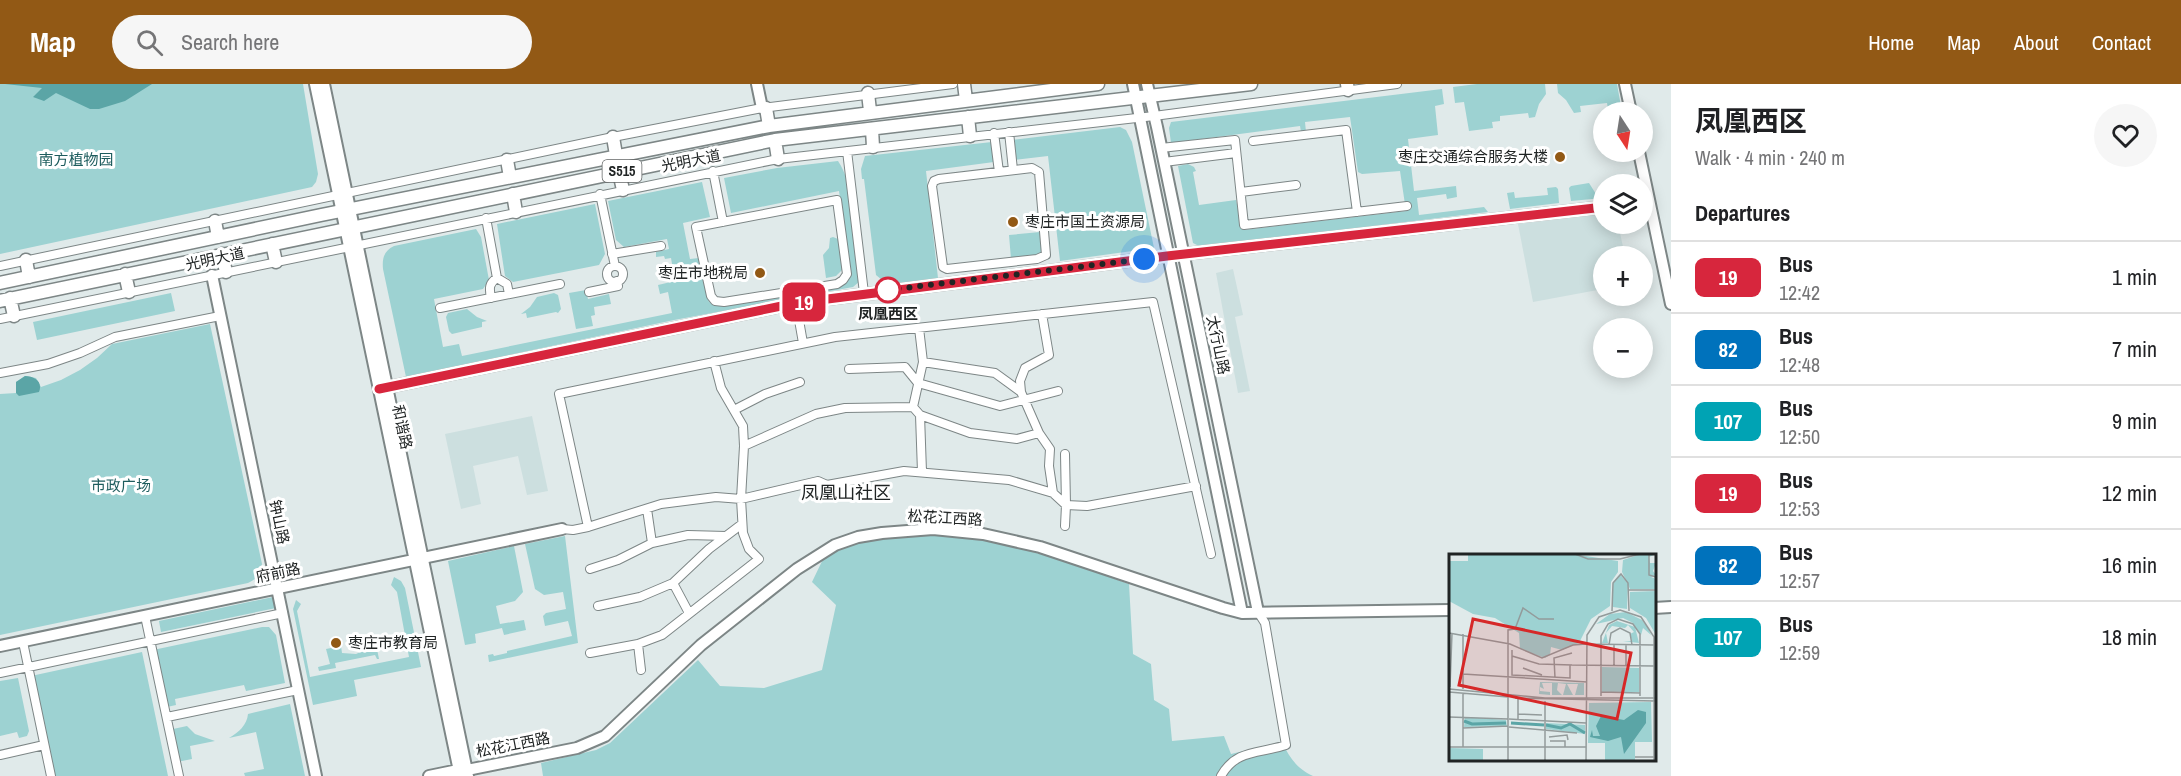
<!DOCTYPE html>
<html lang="en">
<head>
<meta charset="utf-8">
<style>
  body { margin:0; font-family:"Archivo Narrow","Noto Sans SC",sans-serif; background:#f6f6f6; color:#202124; height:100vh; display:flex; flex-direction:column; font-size:22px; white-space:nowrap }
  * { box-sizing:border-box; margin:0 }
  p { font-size:20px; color:#757577 }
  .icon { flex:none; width:33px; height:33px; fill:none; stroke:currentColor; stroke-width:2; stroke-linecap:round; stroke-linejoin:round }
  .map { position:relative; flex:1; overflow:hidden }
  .side { display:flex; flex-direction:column; background:#fff; width:510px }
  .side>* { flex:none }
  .badge { padding:0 12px; border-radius:9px; font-size:21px; line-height:39px }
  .needle { width:39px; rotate:168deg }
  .controls { position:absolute; left:1593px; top:18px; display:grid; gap:12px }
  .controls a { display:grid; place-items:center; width:60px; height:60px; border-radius:50%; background:#fff; box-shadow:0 3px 15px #0003; font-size:30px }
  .you { position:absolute; width:30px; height:30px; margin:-15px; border:4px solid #fff; border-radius:50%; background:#1a73e8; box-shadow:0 0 0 9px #1a73e833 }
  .map>.badge { position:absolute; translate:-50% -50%; box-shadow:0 0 0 3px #fff }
  h2 { padding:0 24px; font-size:22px; line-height:54px }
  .round { display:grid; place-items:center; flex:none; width:63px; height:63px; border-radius:32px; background:#f6f6f6 }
  .summary { display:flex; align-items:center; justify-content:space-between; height:102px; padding:0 24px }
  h1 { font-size:28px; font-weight:700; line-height:45px }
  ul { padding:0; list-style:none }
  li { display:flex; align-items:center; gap:18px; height:72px; padding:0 24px; border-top:2px solid #e0e0e0 }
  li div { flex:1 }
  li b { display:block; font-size:22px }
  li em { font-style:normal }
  li .badge { min-width:66px; font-weight:700; text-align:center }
  header { display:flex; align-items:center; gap:36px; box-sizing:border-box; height:84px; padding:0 30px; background:#925915; color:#fff }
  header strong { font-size:28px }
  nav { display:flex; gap:33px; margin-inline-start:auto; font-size:21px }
  .search { width:420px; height:54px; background:#f6f6f6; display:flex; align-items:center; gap:15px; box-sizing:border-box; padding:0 21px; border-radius:33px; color:#757577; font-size:22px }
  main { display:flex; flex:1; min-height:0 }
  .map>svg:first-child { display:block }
  .built { fill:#ccdfdf }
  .green { fill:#9dd2d2 }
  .water { fill:#5ba5a6 }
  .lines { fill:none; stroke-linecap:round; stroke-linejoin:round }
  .street-casing { stroke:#7d8686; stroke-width:10 }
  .secondary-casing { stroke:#7d8686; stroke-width:14 }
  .primary-casing { stroke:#7d8686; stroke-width:15 }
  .street { stroke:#fff; stroke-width:8 }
  .secondary { stroke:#fff; stroke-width:10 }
  .primary { stroke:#fff; stroke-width:12 }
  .line-casing { stroke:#fff; stroke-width:14 }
  .line { stroke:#d7263d; stroke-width:9 }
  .walk { stroke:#202424; stroke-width:6; stroke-dasharray:0 10.8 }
  .poi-dot { fill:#925915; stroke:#fff; stroke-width:2 }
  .stop-dot { fill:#fff; stroke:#d7263d; stroke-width:3 }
  .labels { text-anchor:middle; stroke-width:6; stroke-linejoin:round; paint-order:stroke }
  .shield { fill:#fff; stroke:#636666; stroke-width:1.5 }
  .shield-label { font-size:14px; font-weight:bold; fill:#202424 }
  .poi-label { font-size:15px; fill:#202424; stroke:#fff; text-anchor:end }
  .park-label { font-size:15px; fill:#1d5c5d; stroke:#fff }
  .street-label { font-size:15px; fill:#202424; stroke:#fff }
  .stop-label { font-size:15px; font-weight:bold; fill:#202424; stroke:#fff }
  .quarter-label { font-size:18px; fill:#202424; stroke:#fff }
  .inset-river { fill:none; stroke:#5ba5a6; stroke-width:3 }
  .inset-road { fill:none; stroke:#939b9b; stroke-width:1.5 }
  .view { fill:#d62828; fill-opacity:0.15; stroke:#d62828; stroke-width:3 }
  .inset-edge { fill:none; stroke:#202424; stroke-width:3 }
</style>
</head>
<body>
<header>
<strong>Map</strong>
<div class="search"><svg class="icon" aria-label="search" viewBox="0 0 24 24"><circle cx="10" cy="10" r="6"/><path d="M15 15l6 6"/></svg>Search here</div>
<nav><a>Home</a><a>Map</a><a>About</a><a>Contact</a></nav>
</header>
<main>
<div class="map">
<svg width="1671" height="692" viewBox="0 0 1671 692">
  <rect width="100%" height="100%" fill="#e0eaea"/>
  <path class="built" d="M1603,130L1604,140H1618L1625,172H1604L1603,205L1533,218L1518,140Z
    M1233,185L1243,231L1235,233L1250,307L1238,309L1216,189Z
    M532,332L548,407L527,411L518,372L473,382L481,420L461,425L445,350Z"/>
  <path class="green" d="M0,0H303L318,90L316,98L312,103L0,170Z
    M1477,0H1545L1546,10L1539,20L1535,33L1529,34L1528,29L1500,32V37L1492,38L1493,44L1469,47L1464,18L1455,19L1453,3Z
    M1557,0H1617L1622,28H1616L1615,24L1608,25L1607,19L1580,22L1581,28L1574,29L1566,16L1558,9Z
    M1442,5L1444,20L1435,22L1438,51L1408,55L1414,107L1456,102L1457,113L1447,115L1446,110L1417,114L1419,131L1484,123L1488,128L1201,163L1193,159L1178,82L1188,80L1194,83L1196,87L1193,88L1199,121L1236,116L1243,146L1406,127L1400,87L1362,90L1358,88L1350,33L1305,38L1306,48H1301L1300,42L1171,59L1169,44L1171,38Z
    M1120,43L1126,46L1132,58L1154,164L1060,177L1048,72L1014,76L1011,56Z
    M992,58L994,78L926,87L938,194L888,201L876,191L864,95H862L861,85L865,72Z
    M838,77C857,105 856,163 860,197L853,203L674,236L406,293L383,185C382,174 384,167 394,162L476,145L481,153L489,196L483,205L434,215L443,263L459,260L462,272L672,229L668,208L660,210L658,201L675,197L671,174L665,175L664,172L656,173V168L669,165L667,155L624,163L616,156L608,117L702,98L710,133L683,139L690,175L699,174L709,218L721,222L834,203L850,191L839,107L731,129L724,94L777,84Z
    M1589,99L1596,110L1603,109V114L1571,117L1569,104L1571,102Z
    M1556,103L1558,105L1559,119L1510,125L1507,109L1514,108L1515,114L1548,111L1547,104Z
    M595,120L605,170L599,181L513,198L505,192L497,140Z
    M1040,148L1042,168L1039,171L1011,175L1009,151Z
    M833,153L838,155L842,186L836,192L826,194L823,171L829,164L830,154Z
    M586,206L588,215L609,210L611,220L594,223L595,231L591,232L593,242L576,245L569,209Z
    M171,209L175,227L37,256L33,238Z
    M554,209L558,211L561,225L558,229L556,228L527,234L526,229L521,230L530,223L537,213Z
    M467,225L477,233L487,237L482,238V243L452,250L449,247L446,233L448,229Z
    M210,240L262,480C260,490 257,495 248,499L0,551V310L16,309V298L25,292L36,294L41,303L61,296L80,286L97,274L112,260Z
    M918,448L980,453L1035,466L1129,500L1133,570L1151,580L1154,616L1169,625L1172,657L1224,652L1231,670L1282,658C1290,674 1296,684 1313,692H543L541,679L596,666L610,659L698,576L720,602L764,604L822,586L836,521L812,498L825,471L858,455Z
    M565,452L578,559L489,578L488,571L493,570L494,572L507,569V567L572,552L568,537L545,542L543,532L546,529L566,525L563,508L544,511L535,505L525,460Z
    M514,462L523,508L515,517L496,522L500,540L524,536L526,546L504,551L502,544L475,550L476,559L465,561L448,477Z
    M394,493L401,497L405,504L421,583L354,596L357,612L313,621L293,525L296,516L301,520L297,527L310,593L409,573L397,508L391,501Z
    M273,513L276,524L161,548L159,537Z
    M262,543H269L276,551L285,599L246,607L244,601L175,615L176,621L167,623L153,566Z
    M375,555L379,575H377L375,571L335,579L336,584L319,587L318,583L330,580L326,565L341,562L342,569L356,570L369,564L368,556Z
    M142,568L168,692H51L31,592Z
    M18,594L29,647L27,652L19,654L17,648L0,652V597Z
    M290,620L305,692H245L244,689L264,685L256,648L229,654C239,648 247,641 248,630Z
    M187,642L195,650L215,657L190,662L192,675L177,678L171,648L173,645Z"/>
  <path class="water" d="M5,0H152L125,17L99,25H90L56,9L44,17L33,13L42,4Z
    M25,292C35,292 43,298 39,308L19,312L16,309V298Z"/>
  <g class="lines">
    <g class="street-casing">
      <path id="street" d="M1009,48L1013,86
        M994,49L999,88
        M1253,57L1346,46L1357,128
        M1161,64L1235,56L1244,141L1407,122
        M847,67L864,209
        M1164,78L1236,69
        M1032,84L1039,88L1046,171L1037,175L947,185L943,183L932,102L934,97L939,95Z
        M713,87L723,138
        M1241,108L1296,101
        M600,110L615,182
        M837,116L847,190L843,196L837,200L724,218L715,217L711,212L696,143Z
        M486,134L497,194
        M612,170L661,162
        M0,182L613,53L762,24L953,0
        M607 190a8 8 0 1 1 16 0a8 8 0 1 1-16 0Z
        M497,194L507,200L509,210
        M589,208L618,202L617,197
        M491,214C489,204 489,199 497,194
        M796,219L803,259
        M440,224L560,200
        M1042,230L1049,271L1025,284L1020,297L1021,308L1039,349L1050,365L1049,382L1053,409
        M0,235L778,75L1154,32L1397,0
        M919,244L923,278L913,323L920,331L922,388
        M923,278L995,289L1021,308
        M849,285L905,283L918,299L1000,322L1058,307
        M0,289L48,280L80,269L115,253L220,232
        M734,326L765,310L800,298
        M920,331L970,349L1017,355L1039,349
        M744,362L816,330L845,324L913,323
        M647,425L652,459
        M1065,442L1066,421L1065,370
        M588,443L559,310L835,253L1153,218L1211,470
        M562,445L573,446L588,443L661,420L716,413L741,415L818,397L827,401L904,387L1009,396L1053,409L1066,421L1087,422L1196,402
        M590,485L618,476L652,459L688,451L726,452
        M598,522L640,513L673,499
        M689,529L673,499L709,465L742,440
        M145,532L179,692
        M23,558L51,692
        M638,560L641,586
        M590,569L638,560L662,551L759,475L749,465L743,449L741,415L744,362L743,342L721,304L714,277
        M0,589L283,529
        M167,633L298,606
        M0,671L44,661
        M1221,692C1236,665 1259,670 1286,661L1265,539L1258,528"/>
    </g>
    <g class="secondary-casing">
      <path id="secondary" d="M315,0L460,692
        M324,0L468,692
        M757,0L762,24
        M1133,0L1242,529
        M1147,0L1157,43L1258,528
        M1625,0L1631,28
        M1639,68L1671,220
        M212,191L316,692
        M379,305L796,219L1167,172L1604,123
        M1654,524L1671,523
        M0,562L562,445
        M467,686L577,664L605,652L701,561L797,485L835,461L858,453L882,449L933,445L983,450L1040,463L1223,524L1242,529L1450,526
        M429,692L463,685"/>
    </g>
    <g class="primary-casing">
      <path id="primary" d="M964,0L966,16
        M1347,0L1348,6
        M868,9L870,27
        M766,24L769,42
        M968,33L970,52
        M872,45L873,63
        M613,53L616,71
        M775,56L778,75
        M507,76L510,93
        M619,88L623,106
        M513,110L516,128
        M215,137L218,153
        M272,160L276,178
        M222,170L226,188
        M26,176L29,193
        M125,190L129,208
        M0,199L321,131L769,42L1098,0
        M10,214L14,232
        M0,217L775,56L1251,0"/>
    </g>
    <use href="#street" class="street"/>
    <use href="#secondary" class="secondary"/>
    <use href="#primary" class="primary"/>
  </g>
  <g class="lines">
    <g class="line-casing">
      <path id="line" d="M379,305L796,219L1167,172L1604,123"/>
    </g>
    <use href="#line" class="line"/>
    <path class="walk" d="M888,206L1144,175"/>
  </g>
  <g class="poi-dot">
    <circle cx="1560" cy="73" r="6"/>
    <circle cx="1013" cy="138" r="6"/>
    <circle cx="760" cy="189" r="6"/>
    <circle cx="336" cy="559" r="6"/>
  </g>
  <circle class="stop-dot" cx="888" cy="206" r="12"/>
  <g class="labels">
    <rect class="shield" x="602.5" y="76" width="39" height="22" rx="4.5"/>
    <g class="shield-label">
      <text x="622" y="92">S515</text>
    </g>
    <g class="poi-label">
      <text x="1548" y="78">枣庄交通综合服务大楼</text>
      <text x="1025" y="143" text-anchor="start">枣庄市国土资源局</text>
      <text x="748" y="194">枣庄市地税局</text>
      <text x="348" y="564" text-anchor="start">枣庄市教育局</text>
    </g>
    <g class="park-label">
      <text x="76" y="81">南方植物园</text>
      <text x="121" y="407">市政广场</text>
    </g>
    <g class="street-label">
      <text transform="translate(691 77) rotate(-11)" y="5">光明大道</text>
      <text transform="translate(215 175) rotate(-12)" y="5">光明大道</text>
      <text transform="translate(1218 261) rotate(78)" y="5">太行山路</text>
      <text transform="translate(402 343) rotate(78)" y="5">和谐路</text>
      <text transform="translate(945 434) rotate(3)" y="5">松花江西路</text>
      <text transform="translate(279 438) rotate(78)" y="5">钟山路</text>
      <text transform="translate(278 489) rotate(-12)" y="5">府前路</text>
      <text transform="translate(513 661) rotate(-11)" y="5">松花江西路</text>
    </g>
    <g class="stop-label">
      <text x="888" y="235">凤凰西区</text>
    </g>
    <g class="quarter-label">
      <text x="846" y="415">凤凰山社区</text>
    </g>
  </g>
  <g transform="translate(1449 470)">
    <rect width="207" height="207" fill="#e0eaea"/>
    <path d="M19,0H124L169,7V18L162,28L161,52L142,65L130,89L113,96L102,93L101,101L96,104L71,95L70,79L46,64L24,60L0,47V7H19ZM192,0H207L200,3L201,9H207L204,17L207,21L202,23L207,25V35H181L173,18L174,6ZM171,20L179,30L178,55L164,53V28ZM207,37V81L197,64L181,54V38ZM177,58L193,66L199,74L202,81L194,74L192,81L184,69L174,64L147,70L161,60ZM168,67L186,73L190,89L174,87H183L181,80L185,78L179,71L176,74L163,72L157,79L159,89H153L160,71ZM153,113L190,114V138H153ZM91,128L135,129V141H126L129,130H118L124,141H114L117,130L109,129L108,136L113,141H103V129H93L95,135L91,133V137L101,138V141L90,140ZM140,149L202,148L203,188H186V207H156V189H139ZM16,163L57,166L58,172L15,173ZM97,169L136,171V180L97,175ZM0,194L34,195V207H0Z" fill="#9dd2d2"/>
    <path d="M189,156L197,158V169L175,200L172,183L159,187L141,183L143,176L144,182H151L147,172L152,162L175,166Z" fill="#5ba5a6"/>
    <path class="inset-river" d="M15,167L23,170L57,169M62,169L95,171M97,171L112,174L121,170L136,179"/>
    <path class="inset-road" d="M126,0L139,5H171L191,0M200,0V21L207,23M180,36H207M163,57L164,29L172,20L179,29L180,57M0,79L61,90L93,104L124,91L137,90M59,89V76L66,75L74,54L90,65H105M138,90L205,91M160,91L162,79L171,74L181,79L183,91M165,91V111M63,96V121L121,124V111M63,102L90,110L123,111M123,111L205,112M177,111V91M74,114L93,121M14,120L138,128M106,124L105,104L123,99M1,133L3,79M0,135L96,144H207M14,135V80M0,138L59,143M152,138L191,139M152,142V82L159,70L169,65L184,70L191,80V142M66,144L206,147M69,160L93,161M0,163L59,165M60,165L137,169M69,166V144M60,173L128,179M14,174L59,172M100,183L118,181L119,186M101,187H116V193M0,193H137M14,193V140M186,203H205M59,207V89M96,207V147M137,207L138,81L150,63L171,56L192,63L205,83V207"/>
    <path class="view" d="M24,65L182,99L168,165L10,131Z"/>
    <rect width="207" height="207" class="inset-edge"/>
  </g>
</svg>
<div class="controls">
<a><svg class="needle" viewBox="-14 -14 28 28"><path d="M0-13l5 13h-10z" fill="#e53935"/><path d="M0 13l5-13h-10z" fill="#757577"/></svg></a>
<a><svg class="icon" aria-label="layers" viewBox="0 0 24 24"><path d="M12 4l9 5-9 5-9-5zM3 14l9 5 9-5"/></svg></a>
<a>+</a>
<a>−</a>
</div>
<div class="you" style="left:1144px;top:175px"></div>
<b class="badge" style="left:804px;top:218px;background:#d7263d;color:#fff">19</b>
</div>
<section class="side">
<div class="summary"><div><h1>凤凰西区</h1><p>Walk · 4 min · 240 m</p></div><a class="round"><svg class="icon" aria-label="heart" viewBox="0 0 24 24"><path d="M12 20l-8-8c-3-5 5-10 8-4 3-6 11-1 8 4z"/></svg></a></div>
<h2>Departures</h2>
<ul>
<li><span class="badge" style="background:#d7263d;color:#fff">19</span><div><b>Bus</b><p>12:42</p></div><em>1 min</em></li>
<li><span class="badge" style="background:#0072bc;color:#fff">82</span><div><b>Bus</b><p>12:48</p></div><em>7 min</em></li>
<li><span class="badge" style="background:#00a3b4;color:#fff">107</span><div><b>Bus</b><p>12:50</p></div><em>9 min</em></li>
<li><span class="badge" style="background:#d7263d;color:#fff">19</span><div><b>Bus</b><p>12:53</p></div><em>12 min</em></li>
<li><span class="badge" style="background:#0072bc;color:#fff">82</span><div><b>Bus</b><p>12:57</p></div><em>16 min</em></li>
<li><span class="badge" style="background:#00a3b4;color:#fff">107</span><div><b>Bus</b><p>12:59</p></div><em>18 min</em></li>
</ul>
</section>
</main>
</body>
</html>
